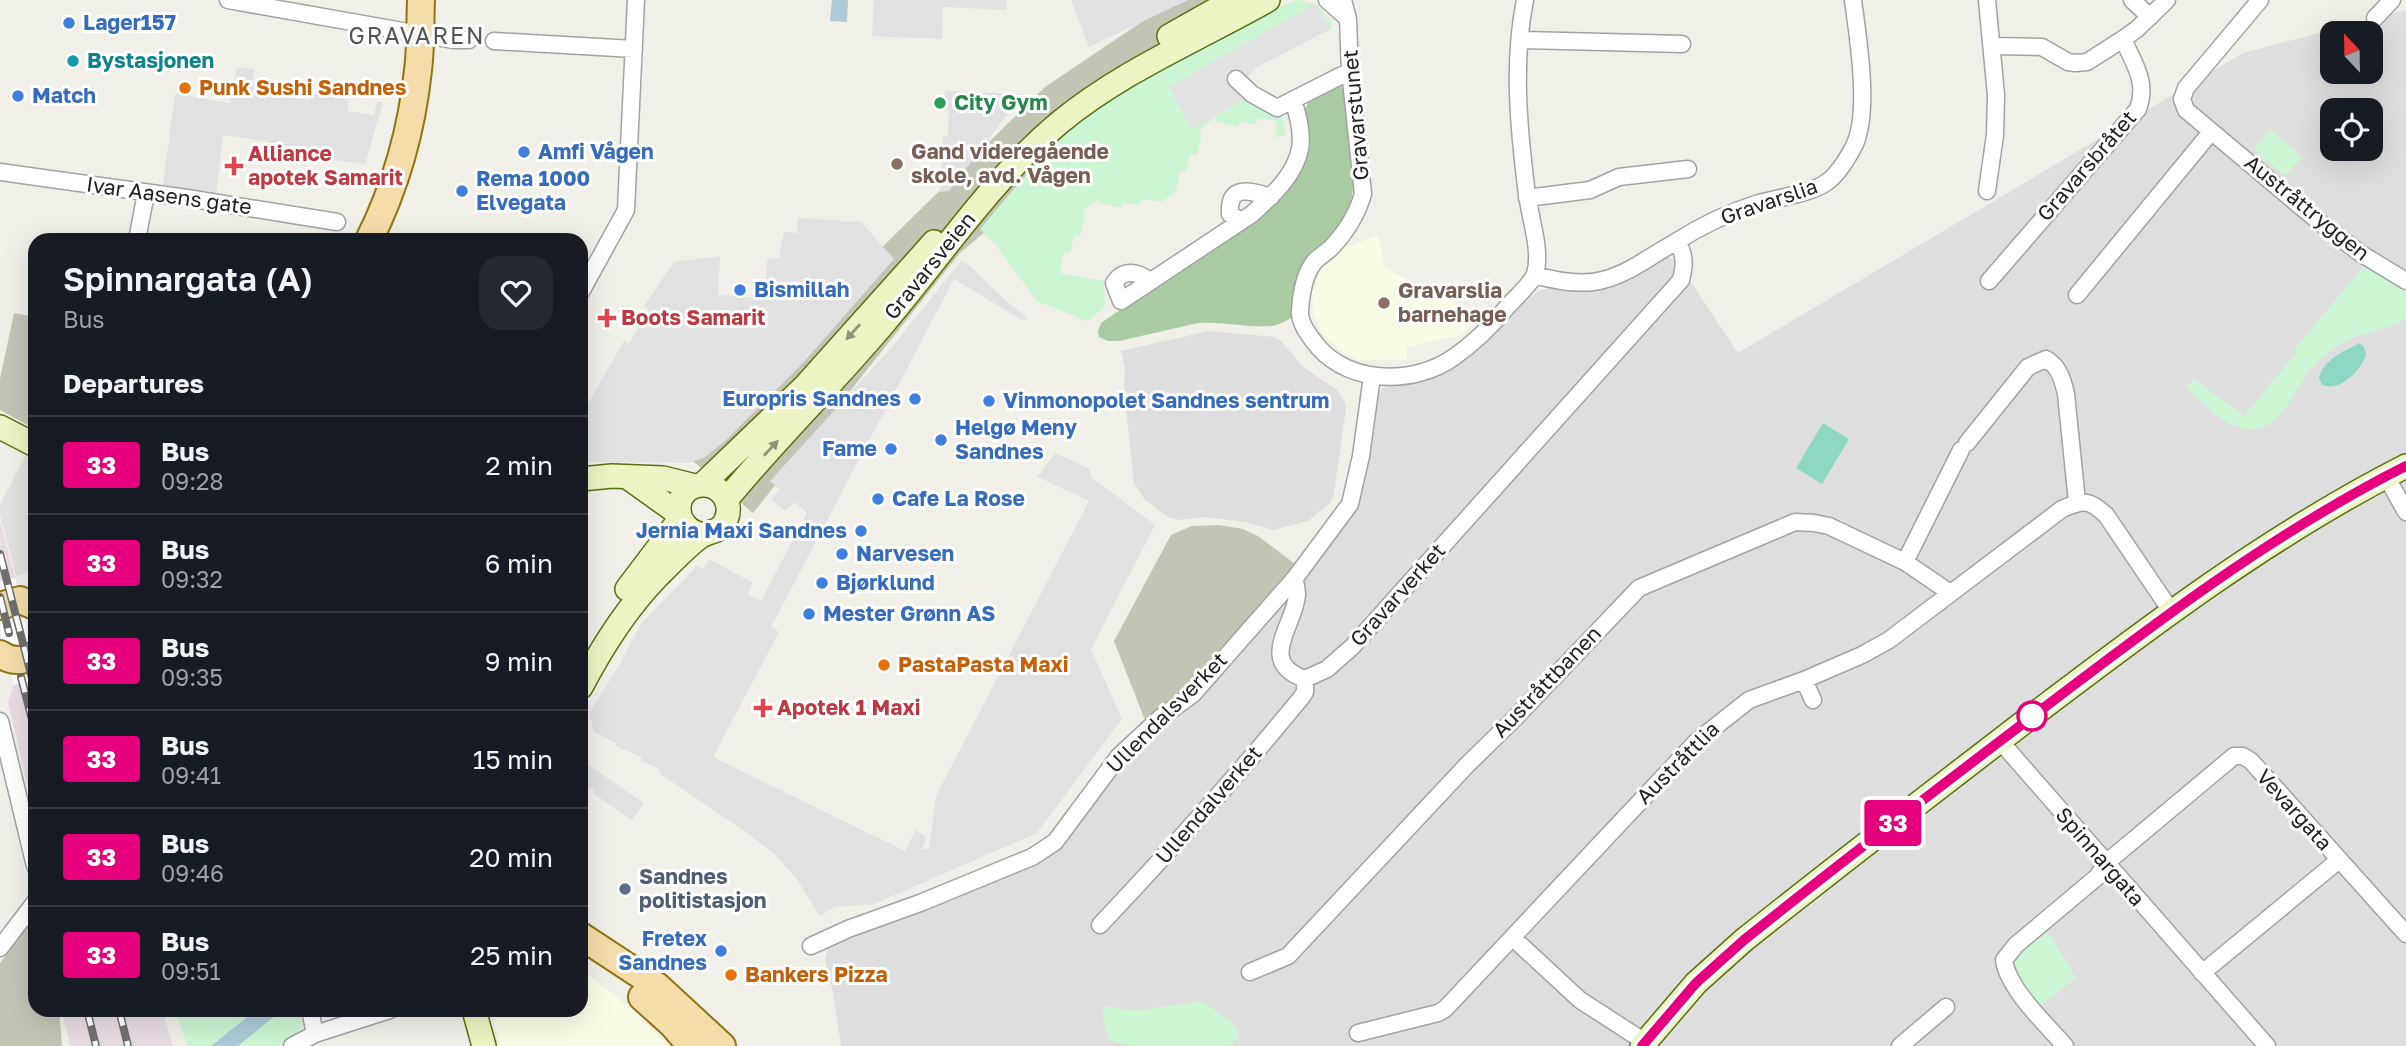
<!DOCTYPE html>
<html lang="en">
<head>
<meta charset="utf-8">
<style>
  body { margin:0; font-family:"Golos Text",sans-serif; background:#242831; color:#f1f3f6; height:100vh; display:flex; flex-direction:column; font-size:26px; white-space:nowrap }
  * { box-sizing:border-box; margin:0 }
  p { font-size:23px; color:#9ea1a6 }
  .icon { flex:none; width:38px; height:38px; fill:none; stroke:currentColor; stroke-width:2; stroke-linecap:round; stroke-linejoin:round }
  .map { position:relative; flex:1; overflow:hidden }
  .sheet { position:absolute; left:28px; top:233px; width:560px; height:784px; display:flex; flex-direction:column; background:#171b24; border-radius:21px; box-shadow:0 7px 28px #0002 }
  .sheet>* { flex:none }
  .badge { padding:0 14px; border-radius:5px; font-size:24px; line-height:46px }
  .needle { width:46px; rotate:338deg }
  .buttons { position:absolute; left:2320px; top:21px; display:grid; gap:14px }
  .buttons a { display:grid; place-items:center; width:63px; height:63px; border-radius:14px; background:#171b24; box-shadow:0 7px 28px #0002; font-size:35px }
  .map>.badge { position:absolute; translate:-50% -50%; box-shadow:0 0 0 4px #fff }
  h2 { padding:0 35px; font-size:26px; line-height:63px }
  .round { display:grid; place-items:center; flex:none; width:74px; height:74px; border-radius:21px; background:#242831 }
  .head { display:flex; align-items:center; justify-content:space-between; height:119px; padding:0 35px }
  h1 { font-size:33px; font-weight:600; line-height:52px }
  ul { padding:0; list-style:none }
  li { display:flex; align-items:center; gap:21px; height:98px; padding:0 35px; border-top:2px solid #363941 }
  li div { flex:1 }
  li b { display:block; font-size:26px }
  li em { font-style:normal }
  li .badge { min-width:77px; font-weight:700; text-align:center }
  .map>svg:first-child { display:block }
  .residential { fill:#dfdede; fill-rule:evenodd }
  .industrial { fill:#e9dbe4 }
  .education { fill:#f9fce5 }
  .construction { fill:#c2c4b4 }
  .forest { fill:#a8cba1 }
  .park { fill:#cbf5d3 }
  .pitch { fill:#8ed7c4 }
  .parking { fill:#e1e1e1 }
  .water { fill:#adcad9 }
  .pier { fill:#fff }
  .lines { fill:none; stroke-linecap:round; stroke-linejoin:round }
  .street-casing { stroke:#a2a2a2; stroke-width:19 }
  .secondary-casing { stroke:#597010; stroke-width:26 }
  .primary-casing { stroke:#8f750f; stroke-width:30 }
  .street { stroke:#fff; stroke-width:16 }
  .secondary { stroke:#ebf4c2; stroke-width:23 }
  .primary { stroke:#f4ddaa; stroke-width:26 }
  .rail-casing { stroke:#6f6f6f; stroke-width:8 }
  .rail { stroke:#fff; stroke-width:5; stroke-dasharray:16; stroke-linecap:butt }
  .oneway { fill:#90957a }
  .line-casing { stroke:#fff; stroke-width:16 }
  .line { stroke:#e6007e; stroke-width:10 }
  .shop-dot { fill:#3f7fe0; stroke:#fff; stroke-width:2.5 }
  .culture-dot { fill:#0f9aa8; stroke:#fff; stroke-width:2.5 }
  .food-dot { fill:#e8710a; stroke:#fff; stroke-width:2.5 }
  .leisure-dot { fill:#2e9e5b; stroke:#fff; stroke-width:2.5 }
  .education-dot { fill:#8d6e63; stroke:#fff; stroke-width:2.5 }
  .health-dot { fill:#e0444e; stroke:#fff; stroke-width:2.5 }
  .stop-dot { fill:#fff; stroke:#e6007e; stroke-width:3.5 }
  .service-dot { fill:#5c6f8a; stroke:#fff; stroke-width:2.5 }
  .labels { text-anchor:middle; stroke-width:6; stroke-linejoin:round; paint-order:stroke }
  .shop-label { font-size:21px; font-weight:bold; fill:#366cbe; stroke:#fff; text-anchor:start }
  .culture-label { font-size:21px; font-weight:bold; fill:#0d838f; stroke:#fff; text-anchor:start }
  .food-label { font-size:21px; font-weight:bold; fill:#c56008; stroke:#fff; text-anchor:start }
  .leisure-label { font-size:21px; font-weight:bold; fill:#27864d; stroke:#fff; text-anchor:start }
  .street-label { font-size:21px; fill:#212121; stroke:#fff }
  .education-label { font-size:21px; font-weight:bold; fill:#785e54; stroke:#fff; text-anchor:start }
  .health-label { font-size:21px; font-weight:bold; fill:#be3a42; stroke:#fff; text-anchor:start }
  .service-label { font-size:21px; font-weight:bold; fill:#4e5e75; stroke:#fff; text-anchor:start }
  .neighbourhood-label { font-size:23px; letter-spacing:2px; fill:#545454; stroke:#fff }
</style>
</head>
<body>
<div class="map">
<svg width="2406" height="1046" viewBox="0 0 2406 1046">
  <rect width="100%" height="100%" fill="#f0efe8"/>
  <path class="residential" d="M2406,10V1046H841L833,993L825,961L828,947L1027,866L1360,495L1369,447L1375,399L1383,387L1460,360L1538,291L1668,257L1677,261L1738,353L2243,53ZM2333,33H2371V72H2333ZM2333,110H2371V149H2333Z
    M1208,331L1274,337L1281,341L1303,367L1337,390L1345,402L1346,408L1334,494L1330,503L1308,521L1273,530L1245,522L1204,517L1181,520L1170,518L1145,500L1134,484L1124,391L1125,368L1121,351Z"/>
  <path class="industrial" d="M0,521L15,578L0,581Z
    M35,680V818L8,702L14,685Z
    M62,1010H162L173,1046H70Z"/>
  <path class="education" d="M1378,235L1385,268L1481,317L1462,335L1407,347V360H1357L1343,352L1322,333L1313,314L1312,293L1321,269L1342,249Z
    M581,969L629,1007L668,1046H500L491,1010H581Z"/>
  <path class="construction" d="M1174,0H1269L1154,86L959,254L753,513L678,448L1045,87Z
    M14,313L35,317V429L0,410V379Z
    M1219,525L1243,529L1258,536L1295,564L1182,695L1145,720L1114,641L1171,535L1192,526Z
    M35,916V1010H59L62,1046H0V963Z"/>
  <path class="forest" d="M1334,84L1340,85L1346,93C1349,125 1359,181 1349,211C1346,221 1338,229 1330,237C1304,264 1293,278 1294,317C1287,320 1279,325 1272,326C1248,328 1223,321 1198,323L1119,341H1108L1099,337L1098,331L1101,323L1272,206L1306,134L1305,109L1309,101L1319,91Z"/>
  <path class="park" d="M1297,0L1317,4L1332,23L1331,29L1314,5L1192,130L1245,98C1266,106 1285,108 1286,134L1275,138L1277,121L1258,118L1256,124L1239,122L1238,127L1217,122L1214,118L1199,130L1202,133L1197,155L1190,154L1186,172H1180L1176,192L1161,202L1142,199L1139,205L1123,203L1122,208L1100,203L1098,199L1082,211L1085,214L1080,236L1074,235L1070,253H1063L1060,273L1104,281L1105,307L1087,321L1037,301L996,245L980,229C1018,185 1055,136 1104,104C1140,79 1179,63 1217,42C1244,28 1269,10 1297,0Z
    M2270,129L2302,157L2287,174L2284,175L2254,149Z
    M2364,266L2406,290V319C2382,332 2353,333 2331,350C2324,356 2317,361 2312,368C2289,396 2276,448 2227,422C2212,414 2199,398 2186,387L2194,379L2244,416L2296,353L2294,350Z
    M2043,930L2049,933L2076,978L2040,1006C2031,994 2005,970 2018,953C2024,945 2035,937 2043,930Z
    M1202,1001L1231,1022L1240,1035L1230,1046H1131L1110,1041L1103,1020V1006L1137,1011Z
    M174,1010H298L303,1025L298,1032L279,1046H188Z"/>
  <path class="pitch" d="M2360,343L2364,347L2366,355C2360,371 2341,392 2322,385L2319,378C2323,360 2344,351 2360,343Z
    M1823,423L1849,439L1822,484L1796,468Z"/>
  <path class="parking" d="M874,0H1007L1006,10L943,7L942,39L872,36Z
    M1071,0H1188L1089,47Z
    M1314,4L1331,29L1257,67L1248,77L1252,94L1192,130L1169,87Z
    M237,68L254,69L253,81L276,85V90L280,91V96L309,100L311,93L349,100L347,111L374,115L377,101L383,103L365,164L277,153L268,141L223,135L216,195L163,185L175,94L230,103Z
    M945,91L1023,94L949,191L940,192L943,137L948,136L949,110L945,109Z
    M798,218L861,222L894,259L803,363L725,441L704,458L688,463L581,462V410L586,407L624,341L629,344L649,309L644,306L674,262L720,256L718,295L765,298L767,260L779,258L784,232L797,233Z
    M961,261L967,263L1005,300L1027,317L1024,321L954,279L771,627L779,632L713,757L905,851L916,830L926,837L922,849H929L936,796L1089,501L1036,476L1040,474L1055,453L1090,469L1091,477L1155,525L1091,649L1122,719L1037,833L874,904L835,907L820,916L796,878L774,854L746,832L659,773L660,769L641,761V757L616,746V743L594,732L589,713L618,667L641,624L697,566L703,569L709,559L753,583L748,595L761,601L807,513L795,502L785,511L771,499L780,490L770,481L893,346Z
    M25,456L35,461V557L25,574L16,576L0,515V505Z
    M581,760L644,803L632,820L594,794L595,791L582,783Z"/>
  <path class="water" d="M832,0H848L847,22L830,21Z
    M256,1010H279L280,1012L238,1046H211Z"/>
  <path class="pier" d="M15,578L35,659V680L14,685L0,628V581Z"/>
  <g class="lines">
    <g class="street-casing">
      <path id="street" d="M228,0L453,40H469
        M1327,0L1347,18
        M1343,0L1348,19L1350,71L1363,194C1357,215 1347,231 1331,248C1327,252 1320,256 1315,261C1304,274 1301,295 1300,311C1299,324 1311,338 1319,348C1351,384 1415,385 1454,357C1473,344 1493,324 1508,306C1516,297 1531,284 1535,274C1542,252 1530,217 1527,195C1519,131 1512,64 1525,0
        M1987,0L1996,95L1995,135L1987,191
        M2132,0L2150,17
        M2260,0L2186,88L2182,99L2186,110L2318,221L2360,253L2406,281
        M2375,18L2392,0
        M1520,40L1682,44
        M494,41L634,49
        M1993,46L2042,47L2068,62L2075,63L2087,62L2123,39
        M1236,79L1252,94L1277,108L1350,71
        M0,172L187,198L337,222
        M1527,198L1590,190L1619,177L1688,169
        M1241,221L1230,214C1228,183 1251,191 1271,197
        M137,240L146,193
        M1535,275C1556,281 1581,286 1603,280C1630,273 1650,256 1674,243C1699,227 1727,213 1756,204C1775,198 1811,194 1827,182C1837,175 1847,159 1853,148C1871,115 1858,38 1853,0
        M1150,281C1138,272 1124,268 1114,283L1121,301L1252,214C1271,197 1295,175 1300,149C1303,133 1298,115 1293,100
        M1989,281L2138,109C2148,82 2134,64 2123,39L2137,29L2167,0
        M581,292L626,210L636,0
        M2077,295L2211,132
        M1967,443L2028,367L2046,359C2059,366 2063,381 2066,394L2077,502
        M2386,476L2406,512
        M1905,562L1961,450
        M1295,578C1295,583 1297,590 1297,595C1295,625 1256,662 1305,679L1327,669L1352,647L1681,280C1685,264 1685,255 1677,241
        M1804,680L1813,700
        M0,721L35,866
        M2000,741L2267,1046
        M1100,925C1170,851 1237,776 1301,698L1305,692V679
        M1513,938L1580,1000L1645,1042
        M811,946L848,929L920,903L1032,857L1055,842L1119,756L1160,718L1193,694L1295,578L1350,504L1361,456L1372,376
        M0,948L35,902
        M1250,972L1288,956L1467,765L1514,719L1639,588L1795,522L1814,523L1829,526L1905,562L1949,592
        M2202,973L2339,860
        M310,1010L315,1034
        M1358,1033L1438,1013L1445,1009L1697,741L1749,700L1804,680L1862,655L1889,640L2062,509C2083,500 2089,499 2106,515L2171,611
        M292,1046L315,1034L390,1010
        M1900,1046L1946,1007
        M2065,1046C2046,1024 2008,989 2004,960L2016,945L2097,877L2106,863L2234,756H2243L2251,761L2406,934"/>
    </g>
    <g class="secondary-casing">
      <path id="secondary" d="M1169,36L1233,0
        M0,427L35,445
        M627,477L679,514
        M581,479L612,476L663,478L695,486
        M702,485L806,385L934,242
        M727,499C777,438 834,383 885,322C942,255 991,180 1059,123C1122,71 1197,40 1268,0
        M627,589L680,519
        M581,687C602,647 625,610 657,577C666,568 695,538 705,534C714,531 722,530 726,520C733,504 722,486 705,485C673,483 668,529 704,535
        M474,1010L484,1046
        M1642,1046L1696,983L1744,940C1838,865 1933,792 2028,719C2149,627 2270,535 2406,466"/>
    </g>
    <g class="primary-casing">
      <path id="primary" d="M369,240C395,188 412,128 418,70C421,47 420,23 421,0
        M0,606L20,600L35,606
        M0,654C11,662 23,662 35,655
        M581,936L657,986L722,1046
        M642,997L672,1024L691,1046"/>
    </g>
    <use href="#street" class="street"/>
    <use href="#secondary" class="secondary"/>
    <use href="#primary" class="primary"/>
    <g class="rail-casing">
      <path id="rail" d="M0,554L35,690
        M0,597L9,633
        M21,677L35,731
        M87,1010L96,1046
        M119,1010L128,1046"/>
    </g>
    <use href="#rail" class="rail"/>
  </g>
  <defs><path id="oneway-solid" d="M-6-.8H1V-3.2L6.5 0L1 3.2V.8H-6Z" transform="scale(1.75)"/></defs>
  <g class="oneway">
    <use href="#oneway-solid" transform="translate(853 332) rotate(132)"/>
    <use href="#oneway-solid" transform="translate(771 448) rotate(-47)"/>
  </g>
  <g class="lines">
    <g class="line-casing">
      <path id="line" d="M1642,1046L1696,983L1744,940C1840,863 1938,788 2037,713C2155,623 2273,533 2406,466"/>
    </g>
    <use href="#line" class="line"/>
  </g>
  <g class="shop-dot">
    <circle cx="69" cy="23" r="7"/>
    <circle cx="18" cy="96" r="7"/>
    <circle cx="524" cy="152" r="7"/>
    <circle cx="462" cy="191" r="7"/>
    <circle cx="740" cy="290" r="7"/>
    <circle cx="915" cy="399" r="7"/>
    <circle cx="989" cy="401" r="7"/>
    <circle cx="941" cy="440" r="7"/>
    <circle cx="891" cy="449" r="7"/>
    <circle cx="878" cy="499" r="7"/>
    <circle cx="861" cy="531" r="7"/>
    <circle cx="842" cy="554" r="7"/>
    <circle cx="822" cy="583" r="7"/>
    <circle cx="809" cy="614" r="7"/>
    <circle cx="721" cy="951" r="7"/>
  </g>
  <circle class="culture-dot" cx="73" cy="61" r="7"/>
  <g class="food-dot">
    <circle cx="185" cy="88" r="7"/>
    <circle cx="884" cy="665" r="7"/>
    <circle cx="731" cy="975" r="7"/>
  </g>
  <circle class="leisure-dot" cx="940" cy="103" r="7"/>
  <g class="education-dot">
    <circle cx="897" cy="164" r="7"/>
    <circle cx="1384" cy="303" r="7"/>
  </g>
  <g class="health-dot">
    <path d="M230.5 155.5h7v7h7v7h-7v7h-7v-7h-7v-7h7z"/>
    <path d="M603.5 307.5h7v7h7v7h-7v7h-7v-7h-7v-7h7z"/>
    <path d="M759.5 697.5h7v7h7v7h-7v7h-7v-7h-7v-7h7z"/>
  </g>
  <circle class="stop-dot" cx="2032" cy="716" r="14"/>
  <circle class="service-dot" cx="625" cy="889" r="7"/>
  <g class="labels">
    <g class="shop-label">
      <text x="83" y="30">Lager157</text>
      <text x="32" y="103">Match</text>
      <text x="538" y="159">Amfi Vågen</text>
      <text x="476" y="186">Rema 1000<tspan x="476" dy="24">Elvegata</tspan></text>
      <text x="754" y="297">Bismillah</text>
      <text x="901" y="406" text-anchor="end">Europris Sandnes</text>
      <text x="1003" y="408">Vinmonopolet Sandnes sentrum</text>
      <text x="955" y="435">Helgø Meny<tspan x="955" dy="24">Sandnes</tspan></text>
      <text x="877" y="456" text-anchor="end">Fame</text>
      <text x="892" y="506">Cafe La Rose</text>
      <text x="847" y="538" text-anchor="end">Jernia Maxi Sandnes</text>
      <text x="856" y="561">Narvesen</text>
      <text x="836" y="590">Bjørklund</text>
      <text x="823" y="621">Mester Grønn AS</text>
      <text x="707" y="946" text-anchor="end">Fretex<tspan x="707" dy="24">Sandnes</tspan></text>
    </g>
    <g class="culture-label">
      <text x="87" y="68">Bystasjonen</text>
    </g>
    <g class="food-label">
      <text x="199" y="95">Punk Sushi Sandnes</text>
      <text x="898" y="672">PastaPasta Maxi</text>
      <text x="745" y="982">Bankers Pizza</text>
    </g>
    <g class="leisure-label">
      <text x="954" y="110">City Gym</text>
    </g>
    <g class="street-label">
      <text transform="translate(1356 115) rotate(-95)" y="7">Gravarstunet</text>
      <text transform="translate(2087 166) rotate(-49)" y="7">Gravarsbråtet</text>
      <text transform="translate(169 196) rotate(8)" y="7">Ivar Aasens gate</text>
      <text transform="translate(1769 202) rotate(-19)" y="7">Gravarslia</text>
      <text transform="translate(2307 208) rotate(39)" y="7">Austråttryggen</text>
      <text transform="translate(930 266) rotate(-51)" y="7">Gravarsveien</text>
      <text transform="translate(1398 595) rotate(-48)" y="7">Gravarverket</text>
      <text transform="translate(1547 682) rotate(-46)" y="7">Austråttbanen</text>
      <text transform="translate(1167 713) rotate(-45)" y="7">Ullendalsverket</text>
      <text transform="translate(1678 763) rotate(-45)" y="7">Austråttlia</text>
      <text transform="translate(1209 805) rotate(-49)" y="7">Ullendalverket</text>
      <text transform="translate(2294 810) rotate(48)" y="7">Vevargata</text>
      <text transform="translate(2100 857) rotate(49)" y="7">Spinnargata</text>
    </g>
    <g class="education-label">
      <text x="911" y="159">Gand videregående<tspan x="911" dy="24">skole, avd. Vågen</tspan></text>
      <text x="1398" y="298">Gravarslia<tspan x="1398" dy="24">barnehage</tspan></text>
    </g>
    <g class="health-label">
      <text x="248" y="161">Alliance<tspan x="248" dy="24">apotek Samarit</tspan></text>
      <text x="621" y="325">Boots Samarit</text>
      <text x="777" y="715">Apotek 1 Maxi</text>
    </g>
    <g class="service-label">
      <text x="639" y="884">Sandnes<tspan x="639" dy="24">politistasjon</tspan></text>
    </g>
    <g class="neighbourhood-label">
      <text x="417" y="44">GRAVAREN</text>
    </g>
  </g>
</svg>
<div class="buttons">
<a><svg class="needle" viewBox="-14 -14 28 28"><path d="M0-13l5 13h-10z" fill="#e53935"/><path d="M0 13l5-13h-10z" fill="#9ea1a6"/></svg></a>
<a><svg class="icon" aria-label="locate" viewBox="0 0 24 24"><circle cx="12" cy="12" r="6"/><path d="M12 2v4M12 18v4M2 12h4M18 12h4"/></svg></a>
</div>
<b class="badge" style="left:1893px;top:823px;background:#e6007e;color:#fff">33</b>
<section class="sheet">
<div class="head"><div><h1>Spinnargata (A)</h1><p>Bus</p></div><a class="round"><svg class="icon" aria-label="heart" viewBox="0 0 24 24"><path d="M12 20l-8-8c-3-5 5-10 8-4 3-6 11-1 8 4z"/></svg></a></div>
<h2>Departures</h2>
<ul>
<li><span class="badge" style="background:#e6007e;color:#fff">33</span><div><b>Bus</b><p>09:28</p></div><em>2 min</em></li>
<li><span class="badge" style="background:#e6007e;color:#fff">33</span><div><b>Bus</b><p>09:32</p></div><em>6 min</em></li>
<li><span class="badge" style="background:#e6007e;color:#fff">33</span><div><b>Bus</b><p>09:35</p></div><em>9 min</em></li>
<li><span class="badge" style="background:#e6007e;color:#fff">33</span><div><b>Bus</b><p>09:41</p></div><em>15 min</em></li>
<li><span class="badge" style="background:#e6007e;color:#fff">33</span><div><b>Bus</b><p>09:46</p></div><em>20 min</em></li>
<li><span class="badge" style="background:#e6007e;color:#fff">33</span><div><b>Bus</b><p>09:51</p></div><em>25 min</em></li>
</ul>
</section>
</div>
</body>
</html>
